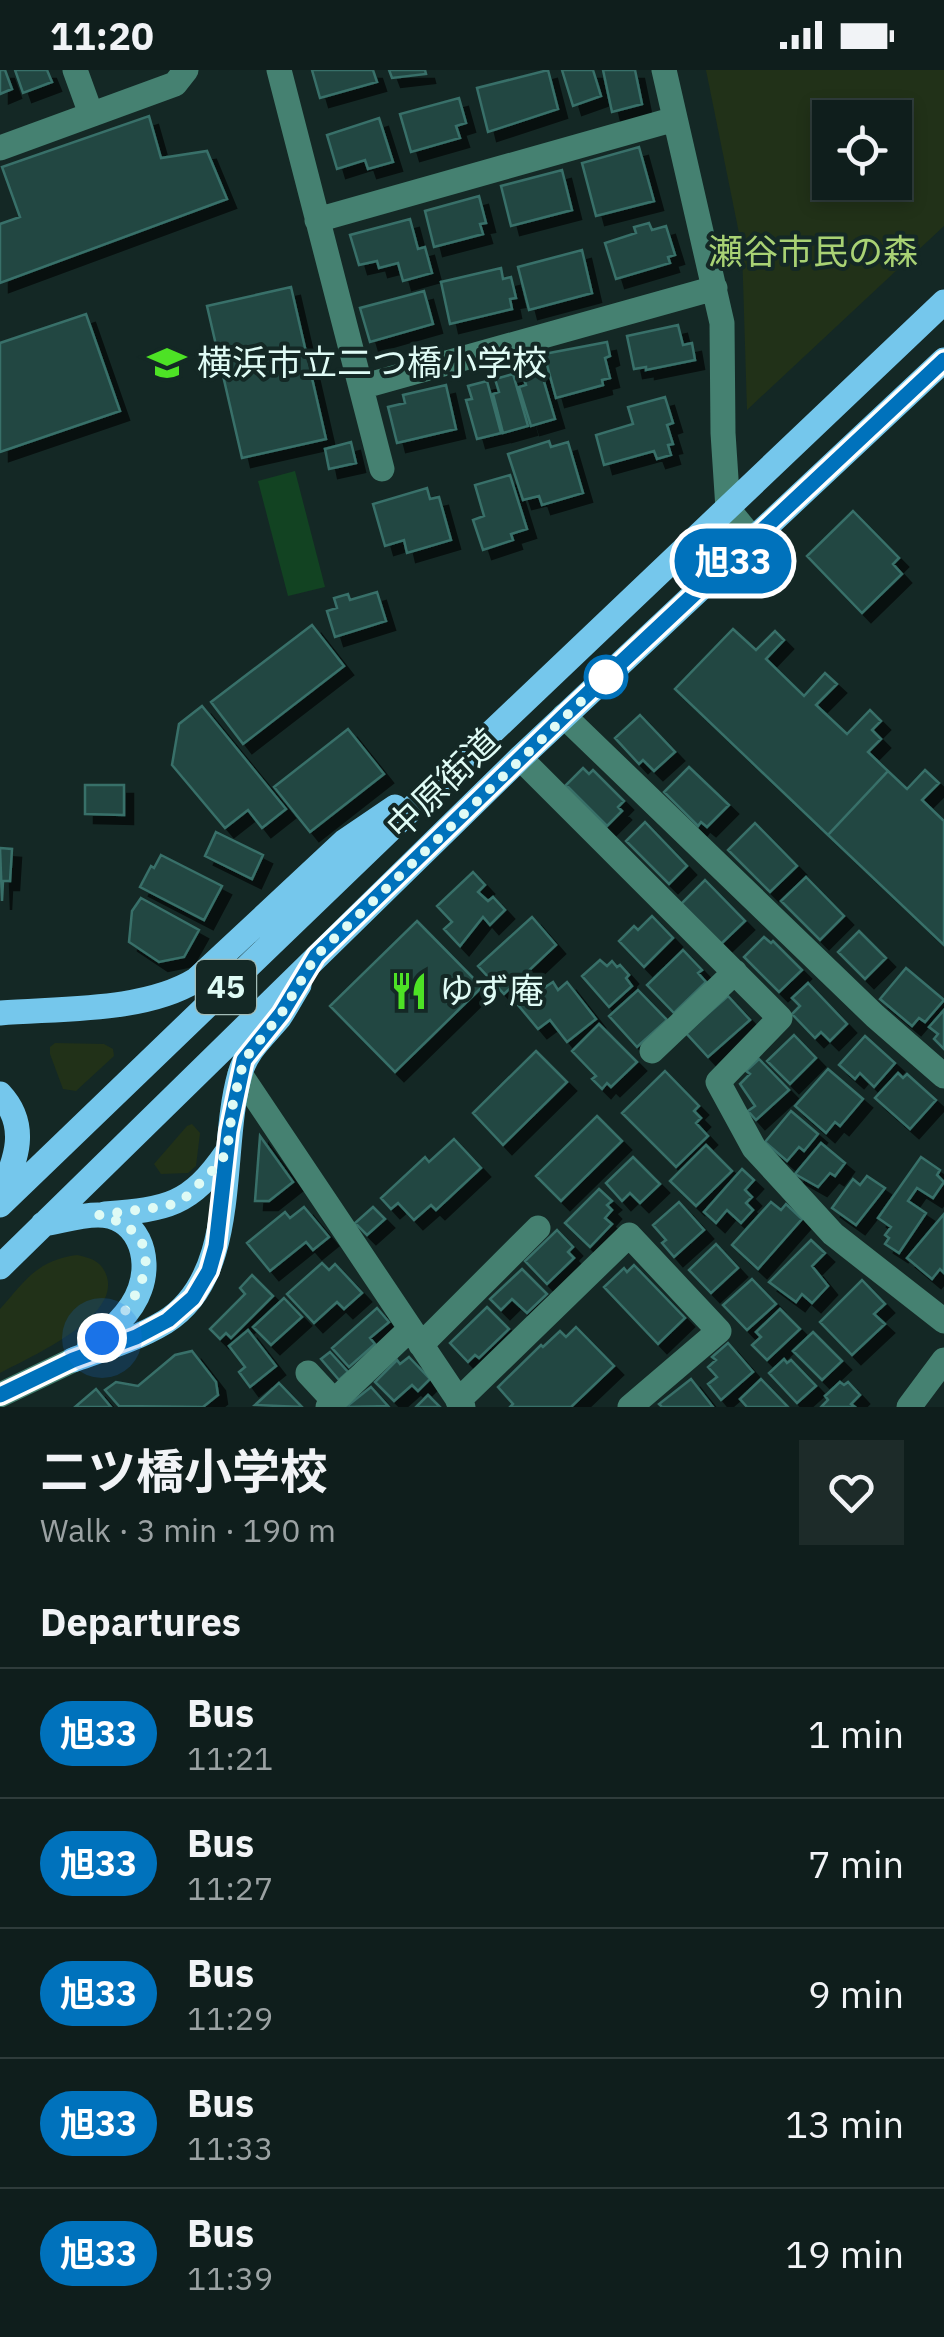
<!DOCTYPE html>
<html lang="en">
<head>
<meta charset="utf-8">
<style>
  body { margin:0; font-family:"IBM Plex Sans","Noto Sans JP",sans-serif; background:#1d2b29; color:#f1f3f6; height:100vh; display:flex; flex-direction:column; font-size:38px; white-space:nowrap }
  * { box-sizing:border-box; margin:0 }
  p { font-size:32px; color:#9ba2a3 }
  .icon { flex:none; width:55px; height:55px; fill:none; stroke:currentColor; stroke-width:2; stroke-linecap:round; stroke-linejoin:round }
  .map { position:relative; height:1337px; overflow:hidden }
  .details { display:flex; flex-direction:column; background:#0f1e1c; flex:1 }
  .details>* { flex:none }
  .badge { padding:0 20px; border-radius:32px; font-size:35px; line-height:65px }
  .fabs { position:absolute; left:812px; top:30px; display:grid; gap:20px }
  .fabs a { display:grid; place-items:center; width:100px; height:100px; border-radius:0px; background:#0f1e1c; box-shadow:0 5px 15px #0003,0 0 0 2px #2f3c3b; font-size:50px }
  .you { position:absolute; width:50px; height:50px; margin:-25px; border:8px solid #fff; border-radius:50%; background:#1a73e8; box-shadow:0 0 0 15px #1a73e833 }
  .map>.badge { position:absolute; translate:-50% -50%; box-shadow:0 0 0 5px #fff }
  h2 { padding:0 40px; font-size:38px; line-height:90px }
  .round { display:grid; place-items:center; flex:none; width:105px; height:105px; border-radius:0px; background:#1d2b29 }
  .head { display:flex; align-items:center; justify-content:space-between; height:170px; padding:0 40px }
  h1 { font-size:48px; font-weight:700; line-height:75px }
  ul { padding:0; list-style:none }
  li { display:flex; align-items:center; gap:30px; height:130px; padding:0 40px; border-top:2px solid #2f3c3b }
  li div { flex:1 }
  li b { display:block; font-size:38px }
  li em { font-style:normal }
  li .badge { min-width:110px; font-weight:700; text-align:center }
  .status { display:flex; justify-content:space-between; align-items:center; height:70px; padding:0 50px; background:#0f1e1c; direction:ltr }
  .status svg { height:28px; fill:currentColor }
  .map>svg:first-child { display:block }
  .green { fill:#213118; fill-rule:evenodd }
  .water { fill:#124322 }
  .building { fill:#234743; stroke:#387069; stroke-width:2.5; filter:url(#shadow) }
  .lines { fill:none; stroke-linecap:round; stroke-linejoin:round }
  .minor { stroke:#458171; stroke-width:25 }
  .major { stroke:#75c7ec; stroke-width:25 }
  .line-casing { stroke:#fff; stroke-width:22 }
  .line { stroke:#0072bc; stroke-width:15 }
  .walk { stroke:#dffbf5; stroke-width:10; stroke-dasharray:0 18 }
  .stop-dot { fill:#fff; stroke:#0072bc; stroke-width:5 }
  .labels { text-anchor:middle; stroke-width:8; stroke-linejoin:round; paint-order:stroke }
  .shield { fill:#142825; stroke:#a2bcb7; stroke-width:2.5 }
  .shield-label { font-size:32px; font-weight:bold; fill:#dffbf5 }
  .park-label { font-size:35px; fill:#a9d274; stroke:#142825 }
  .poi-label { font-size:35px; fill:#dffbf5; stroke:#142825; text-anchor:start }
  .street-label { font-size:35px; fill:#dffbf5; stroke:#142825 }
</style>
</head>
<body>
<div class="status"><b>11:20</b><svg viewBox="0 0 49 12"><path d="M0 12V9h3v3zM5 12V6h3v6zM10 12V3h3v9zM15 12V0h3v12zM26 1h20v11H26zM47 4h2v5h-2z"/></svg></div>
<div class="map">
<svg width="944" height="1337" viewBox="0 0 944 1337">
  <defs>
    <filter id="shadow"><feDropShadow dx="9" dy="9" stdDeviation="0" flood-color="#0009"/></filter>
  </defs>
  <rect width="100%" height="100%" fill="#142825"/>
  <path class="green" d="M706,0H944V156L747,340L742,178ZM830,48H895V112H830Z
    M55,973L104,974L113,979L114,986L76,1021L63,1019L50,984V977Z
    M192,1054L200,1063L196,1096L188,1103L161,1104L154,1094L187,1056Z
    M77,1185C91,1188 102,1191 107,1207C119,1248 30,1287 0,1303V1239C25,1211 37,1190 77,1185Z"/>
  <path class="water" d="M295,401L325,517L288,526L258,411Z"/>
  <path class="building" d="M0,0H5L12,19L0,24Z
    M15,0H47L52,12L23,23Z
    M312,0H373L377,12L320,28Z
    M389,0H425L426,4L392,8Z
    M548,0L558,39L488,62L477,18Z
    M562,0H593L601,26L573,36Z
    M603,0H635L642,34L612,42Z
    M459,28L466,53L456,56L460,68L411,82L400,44Z
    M149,46L161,88L207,81L227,129L0,213V154L20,147L2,97Z
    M379,48L393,92L368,99L365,90L337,99L327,65Z
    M639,77L654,131L596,146L582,93Z
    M562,100L572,140L511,156L501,116Z
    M479,126L486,153L480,154L483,164L434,177L425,141Z
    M410,149L418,179L425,177L432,203L403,211L398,193L379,198L377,191L359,195L350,165Z
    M649,153L652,160L666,156L675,185L668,187L670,193L616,209L605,173L636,163L634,157Z
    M582,180L592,223L529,240L518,197Z
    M501,198L503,209L511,207L516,228L510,229L512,239L450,254L441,212Z
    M291,217L326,369L242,388L207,236Z
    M424,221L433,254L370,272L360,238Z
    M86,244L120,341L0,382V273Z
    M678,255L683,275L692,273L695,290L646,300V297L634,299L627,266Z
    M607,272L610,286L605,288L610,308L602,310L603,315L556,328L544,284Z
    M540,298L555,349L531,356L519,317L526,315L522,303Z
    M513,304L528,356L503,363L493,324L499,322L495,309Z
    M487,311L501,363L477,369L466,330L472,329L468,316Z
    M446,315L456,359L397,373L388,337L405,333L403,325Z
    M665,327L673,353L667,355L673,374L668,375L671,385L657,389L654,381L604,395L596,365L633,354L628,337Z
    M549,371L551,377L568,372L583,423L542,435L539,426L523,430L508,384Z
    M351,372L356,393L329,399L325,379Z
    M510,405L527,459L511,464L513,470L483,480L473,450L484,446L475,415Z
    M427,418L430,429L439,427L451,470L407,483L404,470L385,476L373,434Z
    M853,441L899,488L893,494L902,504L862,543L807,486Z
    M377,522L386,551L335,567L327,541L337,538L334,528L348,524L350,530Z
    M312,555L344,596L243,674L211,632Z
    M733,559L756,580L775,561L784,570L766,589L804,626L825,603L837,614L816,635L847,664L870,640L881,651L872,660L881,669L868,682L888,701L828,765L675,619Z
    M202,636L286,739L262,758L248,740L225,758L172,695L179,654Z
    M640,645L675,682L654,701L643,690L639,694L615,668Z
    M348,659L384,704L310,762L274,717Z
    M689,697L729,735L707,757L701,752L698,756L664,722Z
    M583,698L589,704L593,700L624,731L618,737L622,741L607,756L566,715Z
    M925,700L939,713L922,730L944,751V875L828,765L888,701L907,719Z
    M85,715H124V745L85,744Z
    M645,752L687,796L669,814L626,771Z
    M755,753L797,796L770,822L728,780Z
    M216,762L263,785L252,809L205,786Z
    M0,778L12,779L10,811H3L2,831Z
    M161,785L222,816L204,850L140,817L151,796L154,798Z
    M473,802L485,815L478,822L488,831L493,827L505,840L490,855L483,847L460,876L444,859L452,852L437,836Z
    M806,807L844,846L820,870L781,831Z
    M705,810L745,851L721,874L681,834Z
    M141,828L199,860L184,887L159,892L129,872L132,841Z
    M652,846L673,868L644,897L619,871L634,856L638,860Z
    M532,847L556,875L504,924L478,896Z
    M417,851L482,917L395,1002L330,936Z
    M859,861L886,888L865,909L838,882Z
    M764,867L771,873L773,871L802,900L779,922L744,887Z
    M683,880L702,900L698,903L706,912L674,943L647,915Z
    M600,890L607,896L612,891L617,897L620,895L629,905L626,908L632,916L609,937L582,906Z
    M906,898L944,930L925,952L919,948L912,956L880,929Z
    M553,912L558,920L567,912L596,949L567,972L550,950L538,959L518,935Z
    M808,913L847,954L830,971L821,962L815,968L792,944L800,936L792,928Z
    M638,920L667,950L637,977L609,946Z
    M728,926L750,950L708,987L686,963Z
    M944,940V979L934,969L938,964L929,957Z
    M599,954L637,992L611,1017L607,1013L602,1019L592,1009L596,1006L572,981Z
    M794,965L816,988L790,1014L767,991Z
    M865,966L895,993L874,1017L860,1003L855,1009L839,995Z
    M536,981L567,1012L503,1075L473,1043Z
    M759,989L789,1020L756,1050L748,1041L755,1036L740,1014L750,1004L746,1001Z
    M828,999L863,1029L840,1056L835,1052L826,1063L795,1036Z
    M665,1001L699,1036L694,1041L701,1048L696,1053L708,1066L676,1097L622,1043Z
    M898,1003L903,1008L907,1004L936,1030L910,1059L875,1028Z
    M791,1041L818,1064L804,1081L799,1077L787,1091L765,1072Z
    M597,1046L622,1071L561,1131L536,1106Z
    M260,1066L293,1112L269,1131H255Z
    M454,1069L481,1098L436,1140L431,1135L414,1150L398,1133L391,1139L381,1128L425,1087L429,1092Z
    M821,1073L845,1093L835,1106L830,1103L818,1117L795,1104Z
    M706,1075L732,1101L696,1136L670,1111Z
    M633,1087L660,1114L640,1133L630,1123L622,1131L606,1113Z
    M921,1087L940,1100L937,1105L944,1112L933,1128L917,1118L908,1131L926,1143L899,1183L885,1174L889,1168L885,1165L891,1157L878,1148Z
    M742,1099L754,1110L745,1120L752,1127L746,1133L753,1140L741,1153L727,1140L716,1153L704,1142Z
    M867,1106L885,1118L856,1155L832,1138L853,1109L860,1115Z
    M599,1119L612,1131L607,1135L612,1140L605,1148L612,1154L590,1177L565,1153Z
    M679,1132L704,1160L674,1187L662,1173L666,1170L653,1155Z
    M771,1132L781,1140L786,1134L802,1149L758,1199L732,1175Z
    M304,1137L329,1167L313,1180L306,1172L270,1201L247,1173L285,1142L290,1148Z
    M373,1137L385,1149L367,1165L355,1153Z
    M944,1144V1203L940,1199L932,1209L907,1188Z
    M557,1160L573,1177L568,1182L574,1188L547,1214L525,1191Z
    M811,1170L825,1183L812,1196L828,1216L812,1233L802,1224L796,1232L769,1212Z
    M716,1174L738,1198L711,1223L689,1200Z
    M322,1193L329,1200L335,1194L362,1223L344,1239L337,1232L314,1253L287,1224Z
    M634,1195L685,1248L658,1274L604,1217L624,1198L627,1202Z
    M522,1199L547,1224L527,1243L512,1229L501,1240L490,1229Z
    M252,1205L273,1226L231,1268L226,1263L220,1269L210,1259L245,1224L240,1218Z
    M752,1209L776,1234L747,1260L723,1235Z
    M862,1210L885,1234L874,1244L885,1254L852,1285L820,1252Z
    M284,1228L302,1247L271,1275L253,1257Z
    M487,1237L509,1259L479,1288L475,1285L468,1292L450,1273Z
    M377,1238L389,1252L370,1268L375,1274L349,1297L332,1278Z
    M780,1239L800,1259L767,1290L752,1275L761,1267L756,1262Z
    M576,1257L614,1296L571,1337H510L513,1334L498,1317L541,1275L543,1277L560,1261L566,1267Z
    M248,1260L276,1296L250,1317L239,1302L245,1297L229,1276Z
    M813,1262L842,1291L822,1310L793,1281Z
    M728,1273L753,1302L721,1330L708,1314L717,1307L708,1297L716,1290L712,1287Z
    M192,1281L216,1312L218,1325L203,1337L119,1336L105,1320L116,1312L138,1316L175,1285Z
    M330,1282L348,1302L339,1310L321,1289Z
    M409,1287L430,1309L418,1321L412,1315L394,1331L375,1312L397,1290L400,1294Z
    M784,1289L787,1293L791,1290L816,1316L797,1333L769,1303Z
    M691,1309L713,1337H662L659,1334Z
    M761,1309L788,1337H747L740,1329Z
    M840,1312L844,1315L848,1312L860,1325L851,1334L855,1337H821L828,1330L825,1326Z
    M279,1313L302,1337L255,1335Z
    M371,1317L388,1336L346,1337Z
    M96,1319L111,1337H75Z
    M428,1325L440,1337H416Z"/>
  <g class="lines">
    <path class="minor" d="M75,0L91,44
      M279,0L382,399
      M664,0L722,253L723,363L728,439L754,471
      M0,78L175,14L186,0
      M317,150L675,49
      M361,317L715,218
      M564,646L875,946L944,1006
      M520,688L780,948L718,1012L754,1078L833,1164L944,1251
      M652,981L735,902
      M240,1004L463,1337
      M421,1275L538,1158
      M308,1303L334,1331
      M0,1325L73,1290
      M458,1331L629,1165L719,1261L630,1337
      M328,1337L410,1259
      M909,1337L944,1290"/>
    <path class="major" d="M0,943C61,938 144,942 196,910L345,771L395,737
      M0,1024C29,1055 17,1090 0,1124
      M0,1135L453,699L944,232
      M105,1144C167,1139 190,1136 227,1082
      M43,1154C61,1151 80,1145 98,1145C137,1145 152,1186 140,1219C132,1243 108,1263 89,1278
      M0,1197L520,688L944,290
      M73,1290C104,1279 137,1269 165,1252C241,1205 218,1080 240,1004C246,981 264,966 279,948C286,938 292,926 299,915"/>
  </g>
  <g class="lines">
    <g class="line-casing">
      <path id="line" d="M0,1325L73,1290L136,1267L168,1250L193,1228L209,1201L216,1176L229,1061L244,990L281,944L316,886L564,646L944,290"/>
    </g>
    <use href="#line" class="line"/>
    <path class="walk" d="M102,1268C141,1229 178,1165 99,1145L168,1136L186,1127L217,1096L227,1082L233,1033L244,990L281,944L316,886L616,598L606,607"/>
  </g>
  <defs>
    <g id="school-bare" transform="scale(3)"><path d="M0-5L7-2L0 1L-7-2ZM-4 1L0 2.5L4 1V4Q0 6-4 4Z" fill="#4de225" stroke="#142825" stroke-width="2.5" paint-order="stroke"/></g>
    <g id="restaurant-bare" transform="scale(3)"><path d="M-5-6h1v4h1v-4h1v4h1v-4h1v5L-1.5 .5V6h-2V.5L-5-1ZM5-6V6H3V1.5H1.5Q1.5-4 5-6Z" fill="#4de225" stroke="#142825" stroke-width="2.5" paint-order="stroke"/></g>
  </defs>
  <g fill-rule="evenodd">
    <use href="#school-bare" x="167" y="293"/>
    <use href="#restaurant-bare" x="409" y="921"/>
  </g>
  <circle class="stop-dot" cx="606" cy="607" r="20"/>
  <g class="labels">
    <rect class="shield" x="196" y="890" width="60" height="54" rx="8"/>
    <g class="shield-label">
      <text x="226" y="928">45</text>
    </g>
    <g class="park-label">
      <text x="813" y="194">瀬谷市民の森</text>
    </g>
    <g class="poi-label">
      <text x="197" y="305">横浜市立二つ橋小学校</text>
      <text x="439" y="933">ゆず庵</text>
    </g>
    <g class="street-label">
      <text transform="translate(443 714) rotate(-44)" y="12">中原街道</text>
    </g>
  </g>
</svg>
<div class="fabs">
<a><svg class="icon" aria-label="locate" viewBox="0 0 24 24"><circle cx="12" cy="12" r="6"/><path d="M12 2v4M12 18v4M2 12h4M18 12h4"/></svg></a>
</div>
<div class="you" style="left:102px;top:1268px"></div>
<b class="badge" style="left:733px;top:491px;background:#0072bc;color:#fff">旭33</b>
</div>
<section class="details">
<div class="head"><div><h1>二ツ橋小学校</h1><p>Walk · 3 min · 190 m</p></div><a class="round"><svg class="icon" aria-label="heart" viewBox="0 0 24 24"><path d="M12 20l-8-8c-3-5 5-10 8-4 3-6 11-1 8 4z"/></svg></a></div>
<h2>Departures</h2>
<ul>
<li><span class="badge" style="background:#0072bc;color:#fff">旭33</span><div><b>Bus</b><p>11:21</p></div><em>1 min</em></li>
<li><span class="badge" style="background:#0072bc;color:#fff">旭33</span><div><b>Bus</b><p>11:27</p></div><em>7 min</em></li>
<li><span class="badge" style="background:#0072bc;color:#fff">旭33</span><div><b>Bus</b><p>11:29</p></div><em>9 min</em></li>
<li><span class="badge" style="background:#0072bc;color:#fff">旭33</span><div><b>Bus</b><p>11:33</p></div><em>13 min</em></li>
<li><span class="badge" style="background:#0072bc;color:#fff">旭33</span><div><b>Bus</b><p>11:39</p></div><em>19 min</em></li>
</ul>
</section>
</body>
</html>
